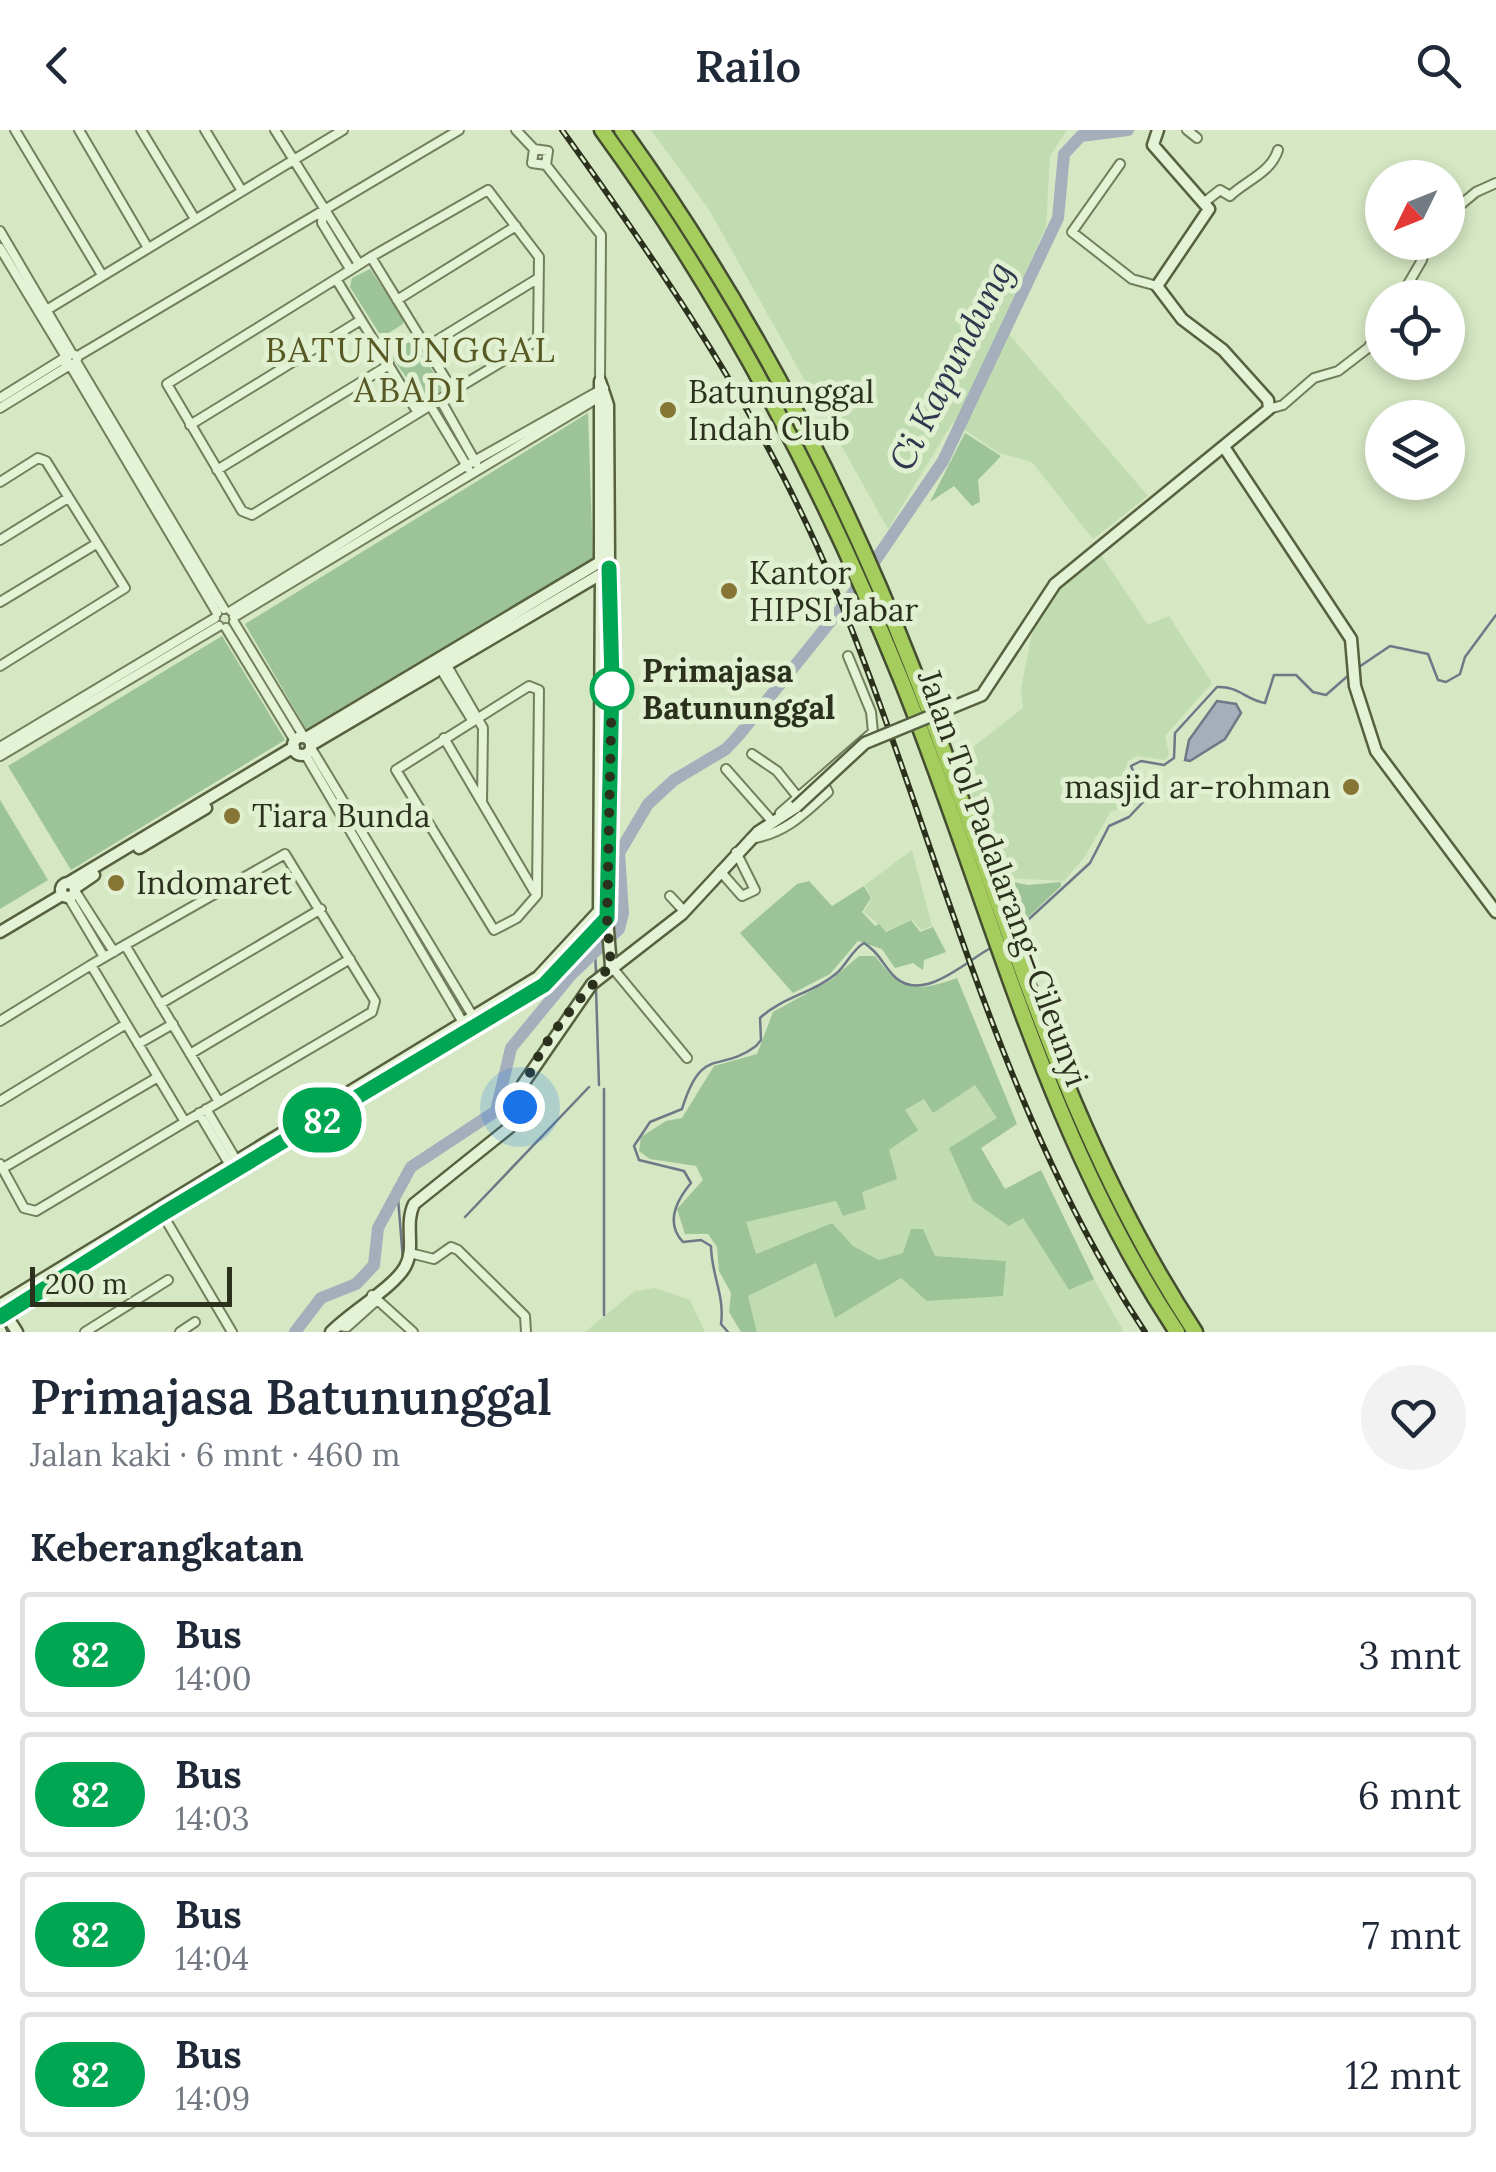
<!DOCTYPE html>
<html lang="id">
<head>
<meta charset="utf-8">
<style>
  body { margin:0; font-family:Lora,serif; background:#f2f2f3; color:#1f2937; height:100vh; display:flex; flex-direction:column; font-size:38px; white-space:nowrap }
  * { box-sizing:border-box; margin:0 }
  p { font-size:32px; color:#747a83 }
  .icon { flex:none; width:55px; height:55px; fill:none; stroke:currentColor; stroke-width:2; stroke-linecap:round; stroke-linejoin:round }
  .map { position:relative; height:1202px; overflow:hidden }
  .panel { display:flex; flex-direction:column; background:#fff; flex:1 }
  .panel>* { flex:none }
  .badge { padding:0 20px; border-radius:32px; font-size:35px; line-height:65px }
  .needle { width:65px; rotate:227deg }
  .buttons { position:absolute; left:1365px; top:30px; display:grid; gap:20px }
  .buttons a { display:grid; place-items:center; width:100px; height:100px; border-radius:50%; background:#fff; box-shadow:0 5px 15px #0003; font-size:50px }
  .scale { position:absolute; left:30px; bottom:25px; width:202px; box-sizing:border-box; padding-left:10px; border:5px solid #2c311e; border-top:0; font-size:28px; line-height:35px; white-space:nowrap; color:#2c311e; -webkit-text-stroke:8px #e0f0d1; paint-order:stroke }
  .you { position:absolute; width:50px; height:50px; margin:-25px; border:8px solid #fff; border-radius:50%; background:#1a73e8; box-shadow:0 0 0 15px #1a73e833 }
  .map>.badge { position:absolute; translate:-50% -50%; box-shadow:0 0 0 5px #fff }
  h2 { padding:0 30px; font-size:38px; line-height:90px }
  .round { display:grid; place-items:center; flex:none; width:105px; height:105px; border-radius:52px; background:#f2f2f3 }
  .headline { display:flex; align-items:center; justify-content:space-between; height:170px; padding:0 30px }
  h1 { font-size:48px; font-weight:600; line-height:75px }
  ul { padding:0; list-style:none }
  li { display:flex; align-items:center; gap:30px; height:125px; margin:0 20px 15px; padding:0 10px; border:5px solid #e0e1e3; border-radius:10px }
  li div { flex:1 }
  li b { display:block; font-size:38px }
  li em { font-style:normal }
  li .badge { min-width:110px; font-weight:700; text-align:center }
  header { display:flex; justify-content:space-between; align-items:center; height:130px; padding:0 30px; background:#fff; font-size:45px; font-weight:600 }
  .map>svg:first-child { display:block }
  .farmland { fill:#c1dcb1 }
  .green { fill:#9cc498 }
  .water { fill:#a4afbb; stroke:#6d7987; stroke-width:2.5 }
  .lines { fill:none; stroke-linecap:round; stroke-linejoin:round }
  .stream { stroke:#6d7987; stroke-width:2.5 }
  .river { stroke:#a4afbb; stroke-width:12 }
  .street-casing { stroke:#737f5c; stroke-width:12 }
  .secondary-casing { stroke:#57613f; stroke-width:15 }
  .highway-casing { stroke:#454d30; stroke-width:19 }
  .street { stroke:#e4f3d5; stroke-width:8 }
  .secondary { stroke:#e4f3d5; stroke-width:10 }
  .highway { stroke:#a4cd5d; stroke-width:14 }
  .rail-casing { stroke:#2c311e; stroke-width:6 }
  .rail { stroke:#e0f0d1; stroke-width:2.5; stroke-dasharray:8; stroke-linecap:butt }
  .secondary-bridge-casing { stroke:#57613f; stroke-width:15; stroke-linecap:butt }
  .secondary-bridge { stroke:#e4f3d5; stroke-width:10 }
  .line-casing { stroke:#fff; stroke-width:22 }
  .line { stroke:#00a651; stroke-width:15 }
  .walk { stroke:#2c311e; stroke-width:10; stroke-dasharray:0 18 }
  .poi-dot { fill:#867534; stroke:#e0f0d1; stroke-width:4 }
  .stop-dot { fill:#fff; stroke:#00a651; stroke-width:5 }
  .labels { text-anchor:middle; stroke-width:10; stroke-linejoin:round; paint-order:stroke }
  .poi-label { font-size:32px; fill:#2c311e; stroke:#e0f0d1; text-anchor:start }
  .stop-label { font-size:32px; font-weight:bold; fill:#2c311e; stroke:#e0f0d1; text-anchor:start }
  .street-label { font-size:32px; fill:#2c311e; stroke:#e0f0d1 }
  .neighbourhood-label { font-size:35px; letter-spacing:2.5px; fill:#575823; stroke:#e0f0d1 }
  .water-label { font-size:35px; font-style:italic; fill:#2f374f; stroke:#e0f0d1 }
</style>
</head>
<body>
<header><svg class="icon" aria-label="back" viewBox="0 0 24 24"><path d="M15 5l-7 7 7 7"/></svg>Railo<svg class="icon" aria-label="search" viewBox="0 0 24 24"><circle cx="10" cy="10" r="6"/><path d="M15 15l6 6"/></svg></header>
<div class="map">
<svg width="1496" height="1202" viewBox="0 0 1496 1202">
  <rect width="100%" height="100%" fill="#d5e7c3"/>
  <path class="farmland" d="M651,0H1067L1050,26L1046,97L1001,195L1148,366L1093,409L1032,332L999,323L953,292L888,399L708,78Z
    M1101,425L1148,495L1169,486L1212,553L1165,606L1169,624L1165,630L1137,626L1128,631L1124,642L1138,671L1133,677L1111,681L1084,728L1064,751L1005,748L958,629L1023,578L1021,559L1033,498L1051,465Z
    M912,720L932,796L921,800L912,789L886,801L864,782L872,768L865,755Z
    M975,955L998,988L949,1018L1022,1087L1069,1160L1094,1149L1124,1202H757L748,1166L816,1133L835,1188L901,1148L1005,1131L935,1126L923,1099H911L904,1123L879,1130L853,1116L831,1093L756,1124L745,1092L837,1071L866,1078L861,1062L889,1020L905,980L924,969L933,982Z
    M655,1158L690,1170L705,1202H585L635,1161Z"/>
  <path class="green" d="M370,139L403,188V194L387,204L379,203L350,157L352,148Z
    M409,212L417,215L442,257L440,264L424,272L393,229L394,221Z
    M588,283L593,429L306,599L245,494Z
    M965,303L1001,326L978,350L980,372L972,376L954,356L930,372Z
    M222,506L285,610L71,740L8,636Z
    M0,670L48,750L0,779Z
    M1005,750L1028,755L1061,752V756L1021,794Z
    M809,751L832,776L864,756L871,768L862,782L875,796L879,794L886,802L911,790L920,802L933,797L946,822L924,830L923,840L913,833L895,838L882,819L858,811L830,844L793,863L740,803L797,754Z
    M859,826H875C902,861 916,863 957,848L1017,994L981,1018L1005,1059L1041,1040L1094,1149L1069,1160L1023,1088L1009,1096L973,1071L949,1018L997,988L975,955L933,983L924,969L905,980L918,1000L889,1020L897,1049L862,1062L866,1079L843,1086L836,1071L746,1092L756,1124L832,1093L853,1116L879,1130L903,1123L911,1099H923L935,1126L1006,1131L1003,1166L927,1171L901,1148L835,1188L816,1133L748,1166L757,1202H741L729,1182L731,1163L719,1141L717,1117L708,1104H685L677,1079L703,1050L696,1036L650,1029L639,1021L641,1007L666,991L682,988L714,936L757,924L773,882L831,850Z"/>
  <path class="water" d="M1217,571L1236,574L1241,583L1225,609L1190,631L1185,630L1189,610Z"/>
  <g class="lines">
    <path class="stream" d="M1356,539L1390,516L1428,524L1438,550L1446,552L1460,544L1465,527L1496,485
      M1017,800L1090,733L1109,696L1129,687L1145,670L1131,636L1141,631L1164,635L1174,628L1175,603L1217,557C1239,556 1246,570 1265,573L1274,545H1296L1313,562L1326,565L1350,544
      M595,821L596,843
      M596,858L599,955
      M604,959V1185
      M398,1068L403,1130
      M465,1087L589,957
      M728,1202L721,1194C725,1165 711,1144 711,1116L701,1110L683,1112C665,1093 676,1071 691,1053L684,1041L639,1030L634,1016L650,992L682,979C702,914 719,944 756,916L761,910L760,888C782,867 814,863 837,843C847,834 852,820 864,813C880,823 883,836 896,848C924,872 965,832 989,819"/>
    <path class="river" d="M295,1202L321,1168L356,1154L374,1135L378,1098L411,1037L496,981L511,918L571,845L619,799L623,783L619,723L648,674L674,650L726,619L739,605L851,466L943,331L1058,88L1064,24L1081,6L1128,0"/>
    <g class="street-casing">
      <path id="street" d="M15,0L102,145
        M79,0L148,118
        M141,0L195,89
        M205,0L242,61
        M275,0L359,134
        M516,0L534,19L548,21L546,35L532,33L534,19
        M1187,0L1197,8
        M1120,34L1072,102L1132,149L1157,156
        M546,35L601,105L600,251
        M1206,71L1220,60L1230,66C1245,51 1271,43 1278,20
        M323,81L322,93L350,139
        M1448,85L1476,62L1496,53
        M0,101L71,222
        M0,118L66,227L0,268
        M371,127L488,60L539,127L538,210L453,261
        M371,127L453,261L418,283L336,149Z
        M336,149L167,254L242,381L252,385L418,283
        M1400,168L1422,130L1427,112
        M397,170L516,96
        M40,184L343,0
        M426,217L537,149
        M78,226L69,223L66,232L75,235L78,226L459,0
        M77,233L224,479
        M440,269L476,333
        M430,275L468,338
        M0,278L70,235L217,483
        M1269,279L1283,275L1314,248L1338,241L1368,218L1382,197
        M190,295L361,190
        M217,340L389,235
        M0,352L38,328L46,331L125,458L0,536
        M0,410L68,368
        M0,472L96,414
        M231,481L467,335L604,258
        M234,487L601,266
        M234,492L304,607
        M226,498L295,611
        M445,532L483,598L482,672
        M438,535L472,590
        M529,556L539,560L537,765L517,788L494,800L396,640Z
        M444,608L534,761
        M0,617L215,488
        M311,618L474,888
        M305,624L465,896
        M752,624L777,641L797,666
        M0,626L219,496
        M726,639L771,690
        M780,683L873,602L871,582L848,526
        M750,709C784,704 803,685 828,662L822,651
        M720,741L742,766L755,760L736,722
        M75,761L114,822
        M670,766L684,781
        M69,768L104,827
        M125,815L285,724L375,871L372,882L185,992L91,835L125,815L219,972
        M611,836L687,928
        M160,874L321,779
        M0,891L91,835
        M138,914L173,894
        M190,924L350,829
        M0,971L126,894
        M206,979L238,1033
        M199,983L231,1037
        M0,1034L24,1078L36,1081L185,992
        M3,1038L158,947
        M160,1080L232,1202
        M410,1123L434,1129L451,1117L458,1120L525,1186L526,1202
        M372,1165L413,1202
        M338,1196L347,1197L377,1170
        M85,1202L168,1150
        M180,1202L195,1192"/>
    </g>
    <g class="secondary-casing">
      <path id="secondary" d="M1224,317L1351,509L1355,556L1376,621L1496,782
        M1055,454L1269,279L1268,270L1223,220L1182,189L1157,156L1209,79L1153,15L1158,0
        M293 616a9 9 0 1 1 18 0a9 9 0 1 1-18 0Z
        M306,608L600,432V251L608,275L609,432
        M311,615L601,444
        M139,718L206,678
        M61 760a7 7 0 1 1 14 0a7 7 0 1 1-14 0Z
        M68,753L294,617
        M75,758L94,745
        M607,788L611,836
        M0,802L62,765
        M0,1175L538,847L599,781L601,444
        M3,1180L17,1202
        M0,1187L162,1084L544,855L607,788L612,552L609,438
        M0,1200L1,1202
        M331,1202C350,1182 393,1158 405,1137C416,1118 404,1095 414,1074L510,997L520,977L523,954L592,854L682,784L758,702L796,677"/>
    </g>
    <g class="highway-casing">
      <path id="highway" d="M602,0C725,169 823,356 901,549C990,770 1044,1002 1177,1202
        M622,0C740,164 838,348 912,537C1003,767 1057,992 1195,1202"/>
    </g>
    <use href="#street" class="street"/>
    <use href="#secondary" class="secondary"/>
    <use href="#highway" class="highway"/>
    <g class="rail-casing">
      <path id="rail" d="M562,0C667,146 766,291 835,458C938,707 994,975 1145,1202"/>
    </g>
    <use href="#rail" class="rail"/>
    <g class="secondary-bridge-casing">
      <path id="secondary-bridge" d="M796,677L865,613L982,565L1055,454"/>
    </g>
    <use href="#secondary-bridge" class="secondary-bridge"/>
  </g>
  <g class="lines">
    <g class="line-casing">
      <path id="line" d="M0,1187L162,1084L544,855L607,788L612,552L609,438"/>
    </g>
    <use href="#line" class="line"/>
    <path class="walk" d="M520,977C524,931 578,868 611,836L607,788L612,552V559"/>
  </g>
  <g class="poi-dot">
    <circle cx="668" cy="280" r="10"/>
    <circle cx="729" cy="461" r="10"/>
    <circle cx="1351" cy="657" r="10"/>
    <circle cx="232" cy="686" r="10"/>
    <circle cx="116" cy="753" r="10"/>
  </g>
  <circle class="stop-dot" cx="612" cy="559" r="20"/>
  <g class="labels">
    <g class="poi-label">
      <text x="688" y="273">Batununggal<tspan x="688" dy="37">Indah Club</tspan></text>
      <text x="749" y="454">Kantor<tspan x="749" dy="37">HIPSI Jabar</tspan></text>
      <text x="1331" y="668" text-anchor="end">masjid ar-rohman</text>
      <text x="252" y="697">Tiara Bunda</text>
      <text x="136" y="764">Indomaret</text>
    </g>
    <g class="stop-label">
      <text x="642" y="552">Primajasa<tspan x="642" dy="37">Batununggal</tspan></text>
    </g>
    <g class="street-label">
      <text transform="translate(1003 748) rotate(70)" y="11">Jalan Tol Padalarang–Cileunyi</text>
    </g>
    <g class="neighbourhood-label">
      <text x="411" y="232">BATUNUNGGAL<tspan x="411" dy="40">ABADI</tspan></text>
    </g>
    <g class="water-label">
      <text transform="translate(951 236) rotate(-63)" y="12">Ci Kapundung</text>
    </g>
  </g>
</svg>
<div class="buttons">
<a><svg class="needle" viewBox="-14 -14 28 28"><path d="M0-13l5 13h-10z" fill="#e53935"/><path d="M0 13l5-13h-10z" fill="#747a83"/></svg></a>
<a><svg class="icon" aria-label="locate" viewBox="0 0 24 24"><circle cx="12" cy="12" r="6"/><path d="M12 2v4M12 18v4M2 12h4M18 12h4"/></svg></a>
<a><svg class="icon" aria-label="layers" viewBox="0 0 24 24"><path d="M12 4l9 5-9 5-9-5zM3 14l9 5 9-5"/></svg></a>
</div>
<div class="scale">200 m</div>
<div class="you" style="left:520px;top:977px"></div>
<b class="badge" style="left:322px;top:990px;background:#00a651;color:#fff">82</b>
</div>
<section class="panel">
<div class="headline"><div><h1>Primajasa Batununggal</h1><p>Jalan kaki · 6 mnt · 460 m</p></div><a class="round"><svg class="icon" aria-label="heart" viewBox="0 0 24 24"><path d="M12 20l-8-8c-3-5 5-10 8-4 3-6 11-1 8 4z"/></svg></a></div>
<h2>Keberangkatan</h2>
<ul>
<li><span class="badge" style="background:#00a651;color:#fff">82</span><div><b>Bus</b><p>14:00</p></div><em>3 mnt</em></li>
<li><span class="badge" style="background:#00a651;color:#fff">82</span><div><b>Bus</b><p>14:03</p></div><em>6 mnt</em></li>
<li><span class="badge" style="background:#00a651;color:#fff">82</span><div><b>Bus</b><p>14:04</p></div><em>7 mnt</em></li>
<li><span class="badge" style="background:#00a651;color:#fff">82</span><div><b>Bus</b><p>14:09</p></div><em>12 mnt</em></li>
</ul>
</section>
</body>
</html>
